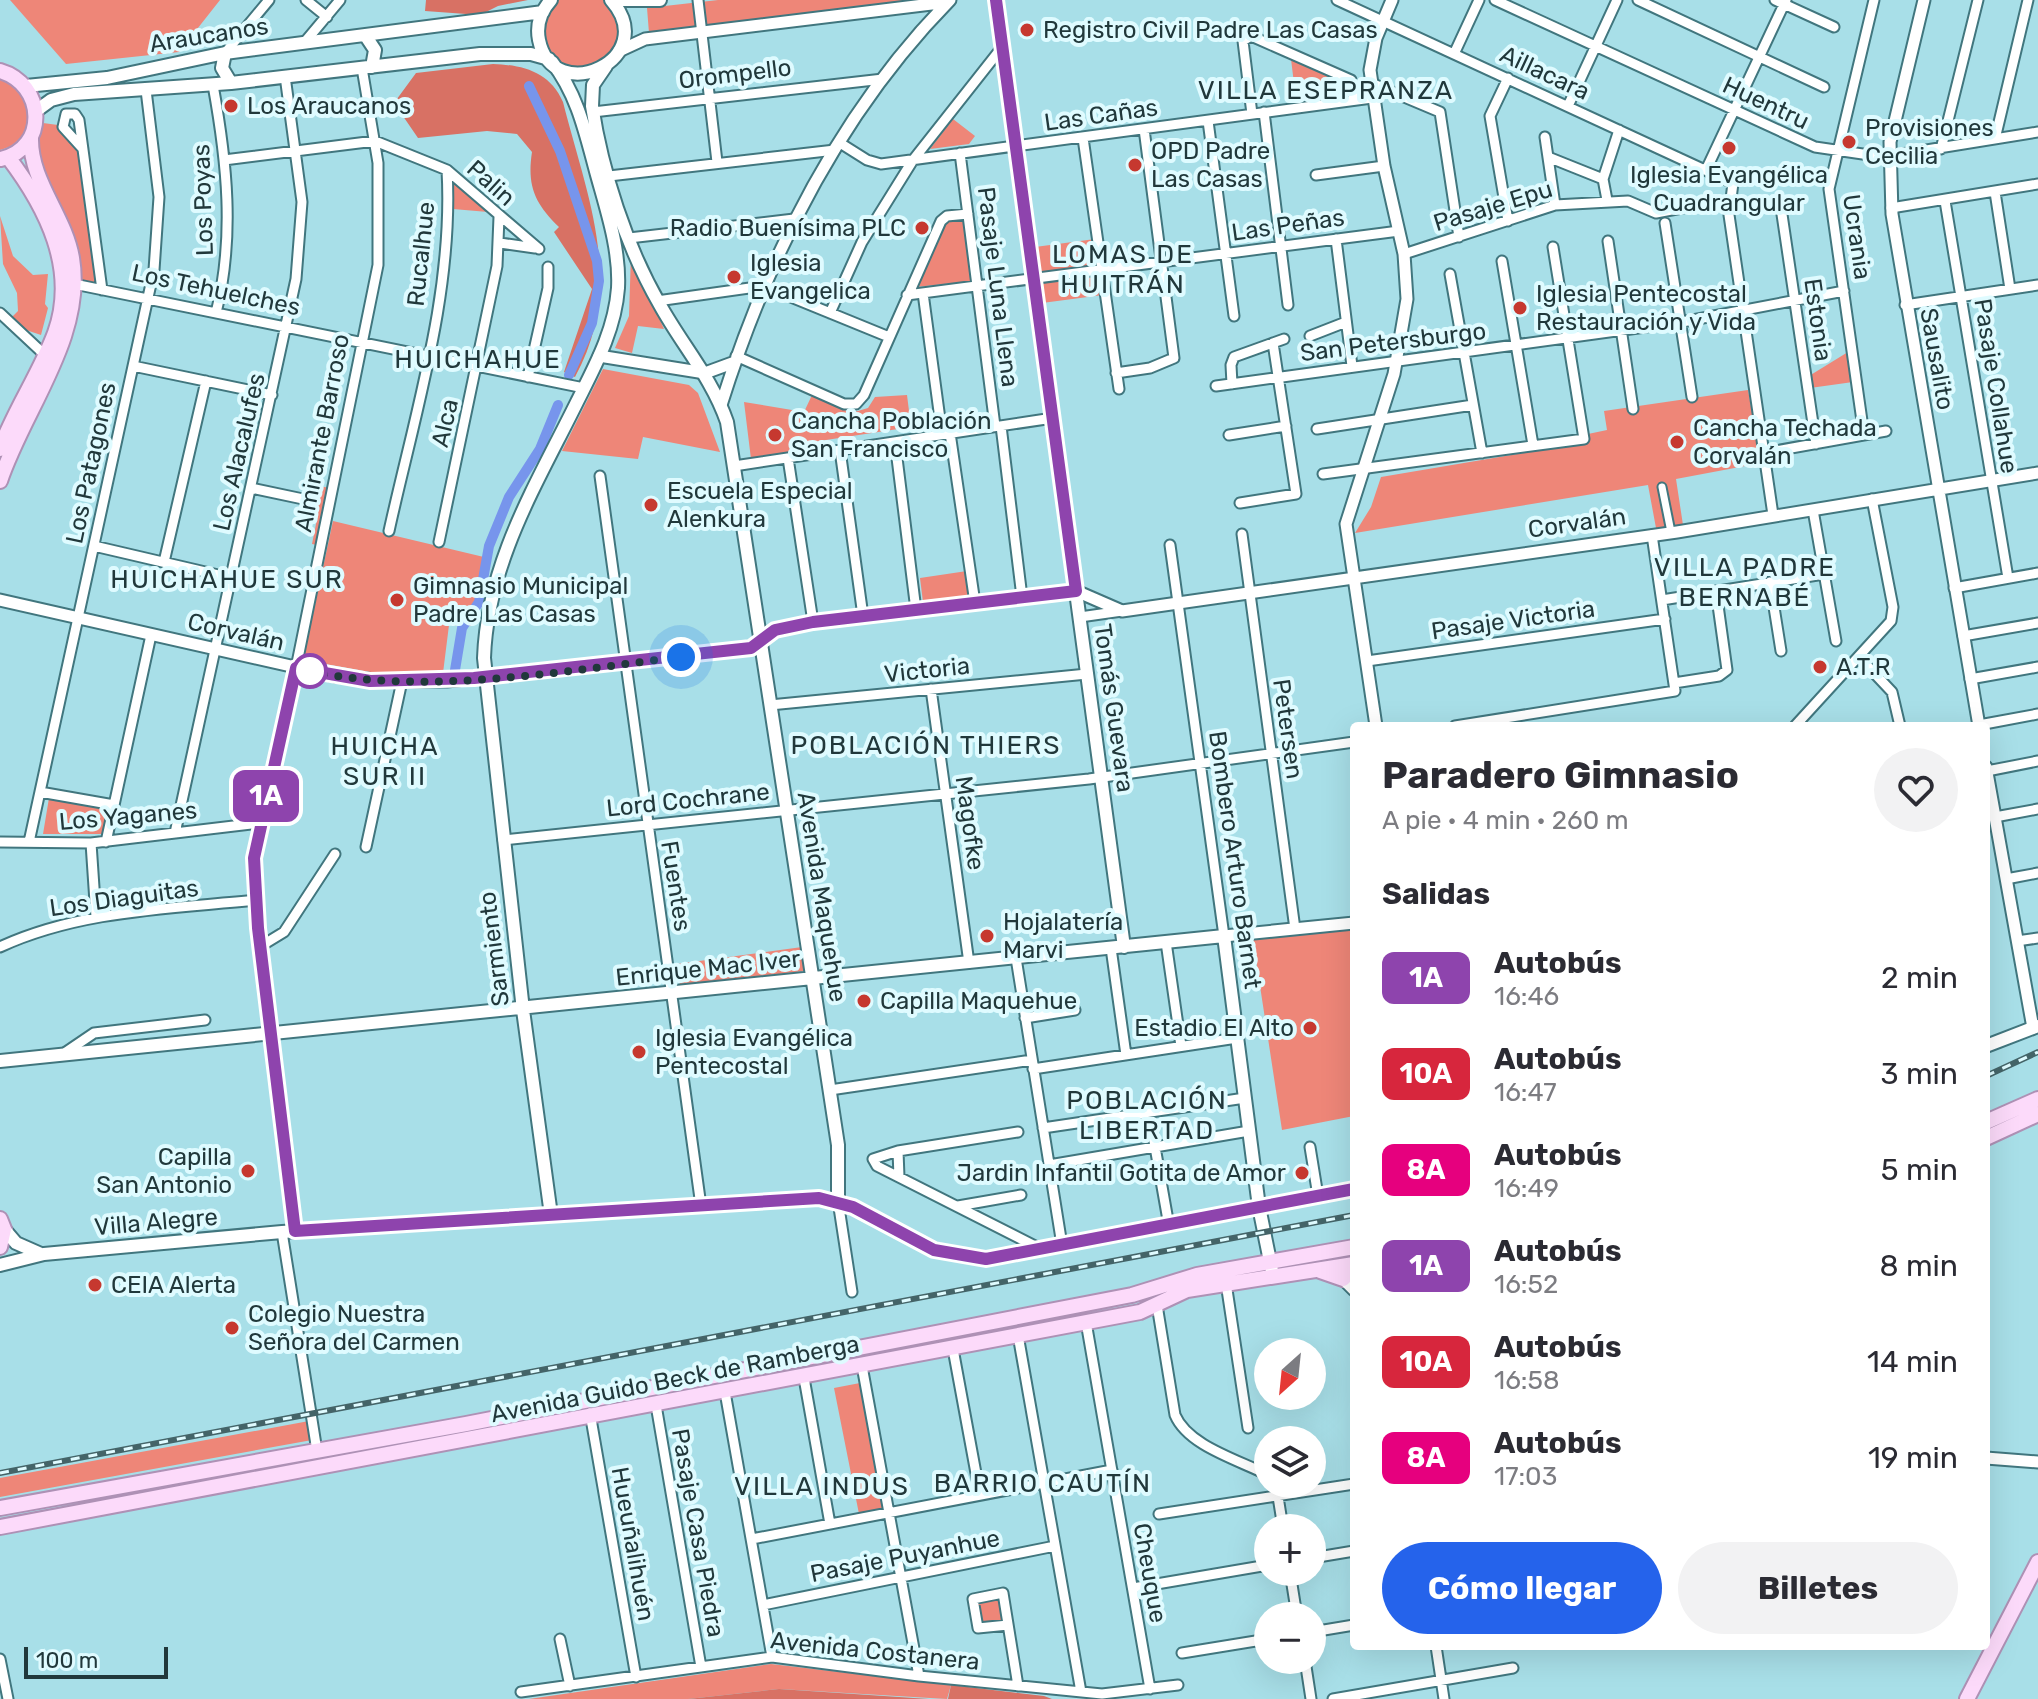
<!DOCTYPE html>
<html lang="es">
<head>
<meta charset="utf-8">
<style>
  body { margin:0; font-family:Rubik,sans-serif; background:#f2f2f3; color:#2b2b33; height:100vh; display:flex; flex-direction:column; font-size:30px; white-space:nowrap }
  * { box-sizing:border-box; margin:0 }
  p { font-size:26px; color:#7c7c81 }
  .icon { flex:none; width:44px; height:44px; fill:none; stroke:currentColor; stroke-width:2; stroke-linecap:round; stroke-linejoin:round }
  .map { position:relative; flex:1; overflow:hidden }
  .side { position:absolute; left:1350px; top:722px; width:640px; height:928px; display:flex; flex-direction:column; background:#fff; border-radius:8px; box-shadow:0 8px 32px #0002 }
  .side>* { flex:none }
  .badge { padding:0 16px; border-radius:12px; font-size:28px; line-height:52px }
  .needle { width:52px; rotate:207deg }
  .tools { position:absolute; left:1254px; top:1338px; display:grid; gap:16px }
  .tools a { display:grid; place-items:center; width:72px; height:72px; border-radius:50%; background:#fff; box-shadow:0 8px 32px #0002; font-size:40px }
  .scale { position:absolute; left:24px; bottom:20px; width:144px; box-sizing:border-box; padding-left:8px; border:4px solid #21383b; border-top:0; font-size:22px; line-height:28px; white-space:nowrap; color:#21383b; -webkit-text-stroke:6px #dffbff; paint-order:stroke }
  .you { position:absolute; width:40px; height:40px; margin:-20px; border:6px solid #fff; border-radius:50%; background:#1a73e8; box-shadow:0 0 0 12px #1a73e833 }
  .map>.badge { position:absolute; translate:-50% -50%; box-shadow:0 0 0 4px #fff }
  h2 { padding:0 32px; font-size:30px; line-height:72px }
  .round { display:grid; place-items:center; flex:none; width:84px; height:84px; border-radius:42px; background:#f2f2f3 }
  .head { display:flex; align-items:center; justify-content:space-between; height:136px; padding:0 32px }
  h1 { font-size:38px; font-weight:700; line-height:60px }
  .action { display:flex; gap:16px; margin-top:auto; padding:16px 32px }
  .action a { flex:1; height:92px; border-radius:48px; background:#2563eb; color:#fff; font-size:32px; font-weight:700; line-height:92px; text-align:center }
  .action a+a { background:#f2f2f3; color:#2b2b33 }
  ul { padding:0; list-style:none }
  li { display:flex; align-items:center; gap:24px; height:96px; padding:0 32px }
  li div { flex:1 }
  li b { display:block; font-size:30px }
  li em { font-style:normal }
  li .badge { min-width:88px; font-weight:700; text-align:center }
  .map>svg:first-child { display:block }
  .green { fill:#ee8678 }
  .forest { fill:#d87164 }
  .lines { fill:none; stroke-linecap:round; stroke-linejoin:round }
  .canal { stroke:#7795ec; stroke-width:10 }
  .pedestrian-casing { stroke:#41767e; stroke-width:11 }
  .minor-casing { stroke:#41767e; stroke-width:13 }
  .tertiary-casing { stroke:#41767e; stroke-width:15 }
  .secondary-casing { stroke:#41767e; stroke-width:16 }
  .primary-casing { stroke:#ae91b5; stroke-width:18 }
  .pedestrian { stroke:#fff; stroke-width:7 }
  .minor { stroke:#fff; stroke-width:9 }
  .tertiary { stroke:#fff; stroke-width:11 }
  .secondary { stroke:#fff; stroke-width:12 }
  .primary { stroke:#fcdafa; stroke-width:14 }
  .rail-casing { stroke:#446468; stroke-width:6 }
  .rail { stroke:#dffbff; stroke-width:3; stroke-dasharray:9; stroke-linecap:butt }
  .line-casing { stroke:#fff; stroke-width:18 }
  .line { stroke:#8e44ad; stroke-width:12 }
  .walk { stroke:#21383b; stroke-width:8; stroke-dasharray:0 14.4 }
  .poi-dot { fill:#c6382f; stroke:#dffbff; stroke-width:3 }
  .stop-dot { fill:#fff; stroke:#8e44ad; stroke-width:4 }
  .labels { text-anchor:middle; stroke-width:8; stroke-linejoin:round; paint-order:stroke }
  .poi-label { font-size:24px; fill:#21383b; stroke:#dffbff; text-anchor:start }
  .street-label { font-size:24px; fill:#21383b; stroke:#dffbff }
  .neighbourhood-label { font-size:26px; letter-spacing:2px; fill:#21383b; stroke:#dffbff }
</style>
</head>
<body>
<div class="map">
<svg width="2038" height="1699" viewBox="0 0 2038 1699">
  <rect width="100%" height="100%" fill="#a8dfe8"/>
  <path class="green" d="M10,0H220L179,52L66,64Z
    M558,0H605C635,28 616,49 590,69C582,68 572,69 564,66C536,54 540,17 558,0Z
    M718,0H935L649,33L647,8Z
    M1291,59L1345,85L1346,94L1296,100Z
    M0,76C38,86 39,141 0,150Z
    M953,119L975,136L969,144L930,149Z
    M43,123L58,125L81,152L99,287L77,281L36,143L35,137Z
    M453,180L488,212L453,209Z
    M0,216L13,256L33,275L48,274L45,304L48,308L41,335L23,329L10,319L18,311L17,293L3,264Z
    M965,217L973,281L916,287L946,220Z
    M1095,239L1099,266L1039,275L1035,247Z
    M631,254L664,329L638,326L632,353L615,348L629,316Z
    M1100,271L1103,295L1042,303L1039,280Z
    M1848,352L1853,382L1810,388L1809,376Z
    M603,369L689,385L698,393L720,452L643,437L638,459L562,451Z
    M1748,390L1761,463L1676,479L1683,525L1656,528L1648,485L1355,533L1371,507L1381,477L1589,442L1588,434L1607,430L1604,411Z
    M812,395L851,413L868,408L875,397L907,395L911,427L813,442L807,452L751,459L744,402L804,412Z
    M308,484L330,488L317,545L312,544L318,514L302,510Z
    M333,521L488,558L471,626L449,625L443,673L370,672L303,660Z
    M967,571L971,596L923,602L920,578Z
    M49,798L109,809L102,834H43Z
    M1354,928V1116L1282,1130L1253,940Z
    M802,947L804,971L680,986L677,964Z
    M1077,1311L1078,1317L873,1358L932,1340Z
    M860,1383L883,1509L859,1514L834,1388Z
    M309,1421L312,1440L0,1497V1478Z
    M1001,1595L1005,1622L980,1626L976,1600Z
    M771,1664L951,1685L947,1699L779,1689L688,1699H529Z"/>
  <path class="forest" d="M426,0H528L498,6L480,15L425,11Z
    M493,64C523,65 550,72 563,102C587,197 626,284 575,377L564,372L592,289L554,232L559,227C534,203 527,185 532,152L517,134L487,131L418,138L394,103L416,73Z
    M951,1685L1044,1696L1052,1699H948Z
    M779,1689L929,1699H688Z"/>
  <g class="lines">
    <path class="canal" d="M529,86L560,151L597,261L599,281L592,323L569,375
      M455,670L462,628L479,602L489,546L509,497L540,449L558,405"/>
    <g class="pedestrian-casing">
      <path id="pedestrian" d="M1662,487L1671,532"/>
    </g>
    <g class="minor-casing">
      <path id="minor" d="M306,0L327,17
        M698,0L717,162
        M1337,0L1733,183L1729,215L1773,515
        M1495,0L1815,147L1883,157L2038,132
        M1638,0L1824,87
        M1775,0L1834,27
        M304,43L340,0
        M225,53L269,0
        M1454,54L1479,0
        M1508,78L1490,116L1508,221
        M1371,83L1440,112L1459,237
        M213,85C227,162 235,237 216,313
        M1568,106L1617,0
        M593,112L883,79
        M1264,112L1288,305
        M1252,114L1243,41L1251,36L1351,80L1354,100
        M1208,121L1234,316
        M1545,137L1555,205
        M1083,138L1119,389
        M1995,139L2028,0
        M840,143L867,160L881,164L1372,98
        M83,149L63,127L66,114H75L79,120L102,290
        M1941,149L1978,0
        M960,153L995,426
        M1548,157L1603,179
        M224,160L375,141L447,170L539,249
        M1706,170L1786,0
        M1316,175L1384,166
        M609,176L835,150
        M1995,192L2010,289
        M1607,200L1603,179L1619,130
        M1780,201L1816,444
        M1945,201L2008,578
        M1891,208L2038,184
        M1665,223L1692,397
        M629,238L794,219
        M1336,239L1352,366
        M1608,241L1633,409
        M500,243L535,248
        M1404,254L1555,205L1628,201L1656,213L1687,207
        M1502,261L1533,445
        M1450,274L1482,453
        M74,284L584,388
        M923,293L942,434
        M907,295L1399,231
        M657,301L764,286L889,337
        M1905,305L2038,285
        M0,313L47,357
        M830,313L862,242L913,160L1003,46
        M1310,336L1346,322
        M736,356L844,404H856L864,395L941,221L947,216L968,214
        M133,366L272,395
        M1116,373L1150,368L1174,358L1144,129
        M528,377L548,288V267
        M1232,384L1231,365L1234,357L1284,339
        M1216,386L1682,322L1844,291
        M1001,426L1022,597
        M1317,429L1473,405
        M950,433L975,603
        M1229,435L1286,426
        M1864,435L1829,189L1874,0
        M895,442L916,610
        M840,450L863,616
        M1764,453L1886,431
        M788,458L813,622
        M734,466L1053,418
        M1323,474L1584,439L1553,247
        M600,476L701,1206
        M251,488L303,499
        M1240,503L1296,494L1273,343
        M1813,510L1836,641
        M389,531C415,413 454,291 447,170
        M1242,534L1295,929
        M439,542L497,266L499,217
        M1170,545L1224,936
        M94,546L231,578
        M164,562L206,381
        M1770,582L1781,651
        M1954,588L2038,573
        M1662,600L1824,574
        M1080,617L1122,611
        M1963,636L2038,623
        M1860,658L1892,692L1900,726
        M1367,661L1665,619
        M296,668L378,265V163L362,68
        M1970,679L2038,667
        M1674,683L1719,676L1727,670L1716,591
        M931,689L969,963
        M770,705L1087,674
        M1979,725L2038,714
        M1455,726L1675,691L1652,535
        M1795,726L1891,621L1893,607L1872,499
        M1987,771L2038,761
        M40,792L114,805
        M1995,817L2038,809
        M175,833L296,279L302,202L285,76
        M503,840L1089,779L1354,742
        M0,842L91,843L259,823
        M29,842L154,270L159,197L146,90
        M106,842L151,635
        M91,843L96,917
        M366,847L402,681
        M2006,879L2038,873
        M2017,941L2038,938
        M1166,942L1181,1046
        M261,946L284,932L335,854
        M0,947C80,910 170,909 256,900
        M1111,948L1126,1055
        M1016,958L1062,1245
        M1025,1018L1075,1010
        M66,1052L94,1033L205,1020
        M1033,1069L1237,1038
        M830,1090L1032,1060
        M1149,1113L1169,1226
        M1043,1128L1245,1098
        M1018,1132L898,1151L873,1159L877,1166L1041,1249
        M1310,1147L1318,1196
        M898,1151L899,1177
        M1049,1165L1249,1131
        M838,1201L852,1292
        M958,1206L1021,1195
        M282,1232L317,1451
        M1226,1283L1248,1428
        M1157,1305L1175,1415C1188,1446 1239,1460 1268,1475
        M1086,1322L1150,1689
        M1018,1335L1081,1692
        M953,1349L980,1495
        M862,1366L919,1676
        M804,1378L830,1524
        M725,1392L772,1657
        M656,1405L701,1667
        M590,1413L636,1677
        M1276,1484L1283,1528
        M1159,1514L1354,1484
        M752,1539L1112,1470
        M1312,1558L1354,1551
        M1290,1572L1297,1616
        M1133,1588L1268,1565
        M763,1605L1055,1546
        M1008,1625L978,1628L973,1599L1003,1593L1018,1686
        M1312,1632L1354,1625
        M560,1639L570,1686
        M1436,1646L1444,1699
        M1182,1653L1268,1639
        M0,1659L8,1699
        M1305,1660L1311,1699
        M521,1692L772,1657L919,1676L1102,1694L1178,1685
        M1333,1699L1513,1668"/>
    </g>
    <g class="tertiary-casing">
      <path id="tertiary" d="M1924,0L1890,142L1892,214L1979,726
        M619,51L645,39L948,2
        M599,356L705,373L735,362
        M721,405C768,256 840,112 950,0
        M0,600L335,676L386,681H447L751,648L775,630L813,622L1076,591L1122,611L1677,532L2038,473
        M1376,726L1346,524L1394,374L1407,299L1404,254L1384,166L1370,70L1376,38L1392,0
        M1986,767L2033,1028
        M1224,936L1354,923
        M295,1231L258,928L254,858L296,668
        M1343,1272V1279L1354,1290
        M1986,1458L2038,1462"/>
    </g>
    <g class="secondary-casing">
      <path id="secondary" d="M551,0C541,11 536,25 539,40C553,109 663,59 611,0
        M620,0H660
        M996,0L1124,947
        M365,35L375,50L372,67
        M225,53L222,68L231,83
        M606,66L593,85L592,106C602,172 626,246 660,305C682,345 712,378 727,422L838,1145V1201
        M26,86L107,78L225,53L543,12
        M36,111L51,100L74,94L231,83L480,54H531L549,59
        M1986,1046L2038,1026
        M0,1061L1224,936L1259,1207L1272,1271
        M551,1215L523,1010L484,658C487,564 536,485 577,402C595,366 615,330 618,288C620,250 607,211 597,175C586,135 578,95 552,62
        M4,1229L16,1243L41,1254
        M0,1265L44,1254L282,1232L819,1198L853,1207L934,1250L986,1259L1354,1189"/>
    </g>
    <g class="primary-casing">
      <path id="primary" d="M0,71C45,84 49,148 1,159
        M0,449C15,409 40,373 55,333C78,269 46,207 8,157
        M0,481C24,409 85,337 72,258C65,216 30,181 31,138
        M1986,1122L2038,1099
        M1986,1138L2038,1114
        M0,1219L4,1229L0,1247
        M1320,1271L1343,1279L1354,1268
        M0,1508L466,1424L1132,1295L1197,1275L1354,1247
        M0,1527L1140,1312L1187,1290L1354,1264
        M1967,1699L2038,1562"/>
    </g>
    <use href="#pedestrian" class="pedestrian"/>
    <use href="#minor" class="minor"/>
    <use href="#tertiary" class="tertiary"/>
    <use href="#secondary" class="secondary"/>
    <use href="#primary" class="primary"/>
    <g class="rail-casing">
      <path id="rail" d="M1986,1076L2038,1052
        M0,1473L1354,1215"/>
    </g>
    <use href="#rail" class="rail"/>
  </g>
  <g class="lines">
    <g class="line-casing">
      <path id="line" d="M996,0L1076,591L813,622L775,630L751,648L474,678L370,681L296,668L254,858L258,928L295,1231L819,1198L853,1207L934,1250L986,1259L1354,1189"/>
    </g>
    <use href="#line" class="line"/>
    <path class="walk" d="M310,671C424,696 565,671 681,657"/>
  </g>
  <g class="poi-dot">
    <circle cx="1027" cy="30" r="8"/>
    <circle cx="231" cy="106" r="8"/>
    <circle cx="1849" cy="142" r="8"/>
    <circle cx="1729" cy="148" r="8"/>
    <circle cx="1135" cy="165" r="8"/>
    <circle cx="922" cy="228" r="8"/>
    <circle cx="734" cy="277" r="8"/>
    <circle cx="1520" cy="308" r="8"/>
    <circle cx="775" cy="435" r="8"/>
    <circle cx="1677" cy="442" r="8"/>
    <circle cx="651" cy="505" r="8"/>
    <circle cx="397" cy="600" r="8"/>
    <circle cx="1820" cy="667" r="8"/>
    <circle cx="987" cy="936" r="8"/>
    <circle cx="864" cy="1001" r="8"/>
    <circle cx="1310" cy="1028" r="8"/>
    <circle cx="639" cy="1052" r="8"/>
    <circle cx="248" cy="1171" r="8"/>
    <circle cx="1302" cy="1173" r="8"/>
    <circle cx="95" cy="1285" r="8"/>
    <circle cx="232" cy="1328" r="8"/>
  </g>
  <circle class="stop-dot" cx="310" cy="671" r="16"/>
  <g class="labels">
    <g class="poi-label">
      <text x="1043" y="38">Registro Civil Padre Las Casas</text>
      <text x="247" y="114">Los Araucanos</text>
      <text x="1865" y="136">Provisiones<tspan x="1865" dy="28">Cecilia</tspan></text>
      <text x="1151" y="159">OPD Padre<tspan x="1151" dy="28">Las Casas</tspan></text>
      <text x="1729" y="183" text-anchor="middle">Iglesia Evangélica<tspan x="1729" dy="28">Cuadrangular</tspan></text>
      <text x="906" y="236" text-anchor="end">Radio Buenísima PLC</text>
      <text x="750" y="271">Iglesia<tspan x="750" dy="28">Evangelica</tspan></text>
      <text x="1536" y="302">Iglesia Pentecostal<tspan x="1536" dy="28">Restauración y Vida</tspan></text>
      <text x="791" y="429">Cancha Población<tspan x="791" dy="28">San Francisco</tspan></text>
      <text x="1693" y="436">Cancha Techada<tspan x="1693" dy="28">Corvalán</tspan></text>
      <text x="667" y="499">Escuela Especial<tspan x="667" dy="28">Alenkura</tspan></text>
      <text x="413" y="594">Gimnasio Municipal<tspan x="413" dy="28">Padre Las Casas</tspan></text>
      <text x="1836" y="675">A.T.R</text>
      <text x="1003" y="930">Hojalatería<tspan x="1003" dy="28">Marvi</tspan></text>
      <text x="880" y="1009">Capilla Maquehue</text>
      <text x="1294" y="1036" text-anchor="end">Estadio El Alto</text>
      <text x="655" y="1046">Iglesia Evangélica<tspan x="655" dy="28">Pentecostal</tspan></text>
      <text x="232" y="1165" text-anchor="end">Capilla<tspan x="232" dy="28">San Antonio</tspan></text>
      <text x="1286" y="1181" text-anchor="end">Jardin Infantil Gotita de Amor</text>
      <text x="111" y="1293">CEIA Alerta</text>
      <text x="248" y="1322">Colegio Nuestra<tspan x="248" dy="28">Señora del Carmen</tspan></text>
    </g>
    <g class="street-label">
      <text transform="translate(209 35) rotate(-9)" y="8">Araucanos</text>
      <text transform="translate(1545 73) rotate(25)" y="8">Aillacara</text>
      <text transform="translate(735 74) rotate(-7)" y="8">Orompello</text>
      <text transform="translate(1766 103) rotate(25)" y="8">Huentru</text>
      <text transform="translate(1101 115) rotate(-8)" y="8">Las Cañas</text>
      <text transform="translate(491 183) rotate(42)" y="8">Palin</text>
      <text transform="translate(203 200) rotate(-92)" y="8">Los Poyas</text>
      <text transform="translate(1493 206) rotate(-17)" y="8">Pasaje Epu</text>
      <text transform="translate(1288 225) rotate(-8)" y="8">Las Peñas</text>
      <text transform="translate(1857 237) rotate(82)" y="8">Ucrania</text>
      <text transform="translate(421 254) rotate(-84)" y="8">Rucalhue</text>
      <text transform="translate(998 287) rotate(83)" y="8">Pasaje Luna Llena</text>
      <text transform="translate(216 290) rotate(12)" y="8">Los Tehuelches</text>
      <text transform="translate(1818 320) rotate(82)" y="8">Estonia</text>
      <text transform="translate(1393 342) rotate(-7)" y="8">San Petersburgo</text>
      <text transform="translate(1937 359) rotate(80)" y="8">Sausalito</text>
      <text transform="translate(1996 386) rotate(81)" y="8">Pasaje Collahue</text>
      <text transform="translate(445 423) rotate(-77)" y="8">Alca</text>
      <text transform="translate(322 433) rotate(-79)" y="8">Almirante Barroso</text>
      <text transform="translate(239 452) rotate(-77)" y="8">Los Alacalufes</text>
      <text transform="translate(91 463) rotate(-78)" y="8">Los Patagones</text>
      <text transform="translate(1577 523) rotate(-8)" y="8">Corvalán</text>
      <text transform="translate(1513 620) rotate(-8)" y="8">Pasaje Victoria</text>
      <text transform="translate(236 632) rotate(13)" y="8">Corvalán</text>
      <text transform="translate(927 670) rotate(-6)" y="8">Victoria</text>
      <text transform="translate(1114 708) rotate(82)" y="8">Tomás Guevara</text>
      <text transform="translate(1288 729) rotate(82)" y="8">Petersen</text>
      <text transform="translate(688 800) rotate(-6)" y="8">Lord Cochrane</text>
      <text transform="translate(128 816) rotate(-5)" y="8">Los Yaganes</text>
      <text transform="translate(970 823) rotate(82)" y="8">Magofke</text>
      <text transform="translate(1235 860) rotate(82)" y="8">Bombero Arturo Barnet</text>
      <text transform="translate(676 886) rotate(81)" y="8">Fuentes</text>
      <text transform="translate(822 897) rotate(81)" y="8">Avenida Maquehue</text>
      <text transform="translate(124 898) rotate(-8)" y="8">Los Diaguitas</text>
      <text transform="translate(494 949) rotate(-97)" y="8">Sarmiento</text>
      <text transform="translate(708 968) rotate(-6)" y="8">Enrique Mac Iver</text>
      <text transform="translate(156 1222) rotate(-5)" y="8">Villa Alegre</text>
      <text transform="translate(675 1379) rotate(-11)" y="8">Avenida Guido Beck de Ramberga</text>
      <text transform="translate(698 1533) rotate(80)" y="8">Pasaje Casa Piedra</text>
      <text transform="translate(633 1544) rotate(80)" y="8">Hueuñalihuén</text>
      <text transform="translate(905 1556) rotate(-11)" y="8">Pasaje Puyanhue</text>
      <text transform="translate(1150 1573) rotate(80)" y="8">Cheuque</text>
      <text transform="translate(875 1651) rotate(6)" y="8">Avenida Costanera</text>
    </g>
    <g class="neighbourhood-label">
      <text x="1326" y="99">VILLA ESEPRANZA</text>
      <text x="1123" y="263">LOMAS DE<tspan x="1123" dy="30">HUITRÁN</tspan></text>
      <text x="478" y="368">HUICHAHUE</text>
      <text x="1745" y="576">VILLA PADRE<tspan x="1745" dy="30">BERNABÉ</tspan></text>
      <text x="227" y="588">HUICHAHUE SUR</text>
      <text x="926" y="754">POBLACIÓN THIERS</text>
      <text x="385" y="755">HUICHA<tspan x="385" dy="30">SUR II</tspan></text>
      <text x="1147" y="1109">POBLACIÓN<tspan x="1147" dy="30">LIBERTAD</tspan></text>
      <text x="1043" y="1492">BARRIO CAUTÍN</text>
      <text x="822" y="1495">VILLA INDUS</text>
    </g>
  </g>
</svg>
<div class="tools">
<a><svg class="needle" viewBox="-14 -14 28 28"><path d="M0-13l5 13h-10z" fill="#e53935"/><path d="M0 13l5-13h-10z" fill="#7c7c81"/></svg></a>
<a><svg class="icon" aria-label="layers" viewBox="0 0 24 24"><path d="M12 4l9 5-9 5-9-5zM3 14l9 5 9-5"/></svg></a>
<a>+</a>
<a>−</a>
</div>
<div class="scale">100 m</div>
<div class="you" style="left:681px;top:657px"></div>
<b class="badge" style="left:266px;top:796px;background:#8e44ad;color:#fff">1A</b>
<section class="side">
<div class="head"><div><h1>Paradero Gimnasio</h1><p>A pie · 4 min · 260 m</p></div><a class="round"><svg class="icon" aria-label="heart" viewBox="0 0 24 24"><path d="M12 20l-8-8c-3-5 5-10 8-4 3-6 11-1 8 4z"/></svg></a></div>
<h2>Salidas</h2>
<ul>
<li><span class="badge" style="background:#8e44ad;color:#fff">1A</span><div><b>Autobús</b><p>16:46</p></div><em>2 min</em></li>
<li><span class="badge" style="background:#d7263d;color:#fff">10A</span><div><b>Autobús</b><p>16:47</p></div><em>3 min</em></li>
<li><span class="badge" style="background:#e6007e;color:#fff">8A</span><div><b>Autobús</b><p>16:49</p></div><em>5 min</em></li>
<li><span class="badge" style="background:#8e44ad;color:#fff">1A</span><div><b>Autobús</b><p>16:52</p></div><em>8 min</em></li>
<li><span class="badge" style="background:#d7263d;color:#fff">10A</span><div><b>Autobús</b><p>16:58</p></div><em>14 min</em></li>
<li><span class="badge" style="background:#e6007e;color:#fff">8A</span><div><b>Autobús</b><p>17:03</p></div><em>19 min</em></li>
</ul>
<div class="action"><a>Cómo llegar</a><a>Billetes</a></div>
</section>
</div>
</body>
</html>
